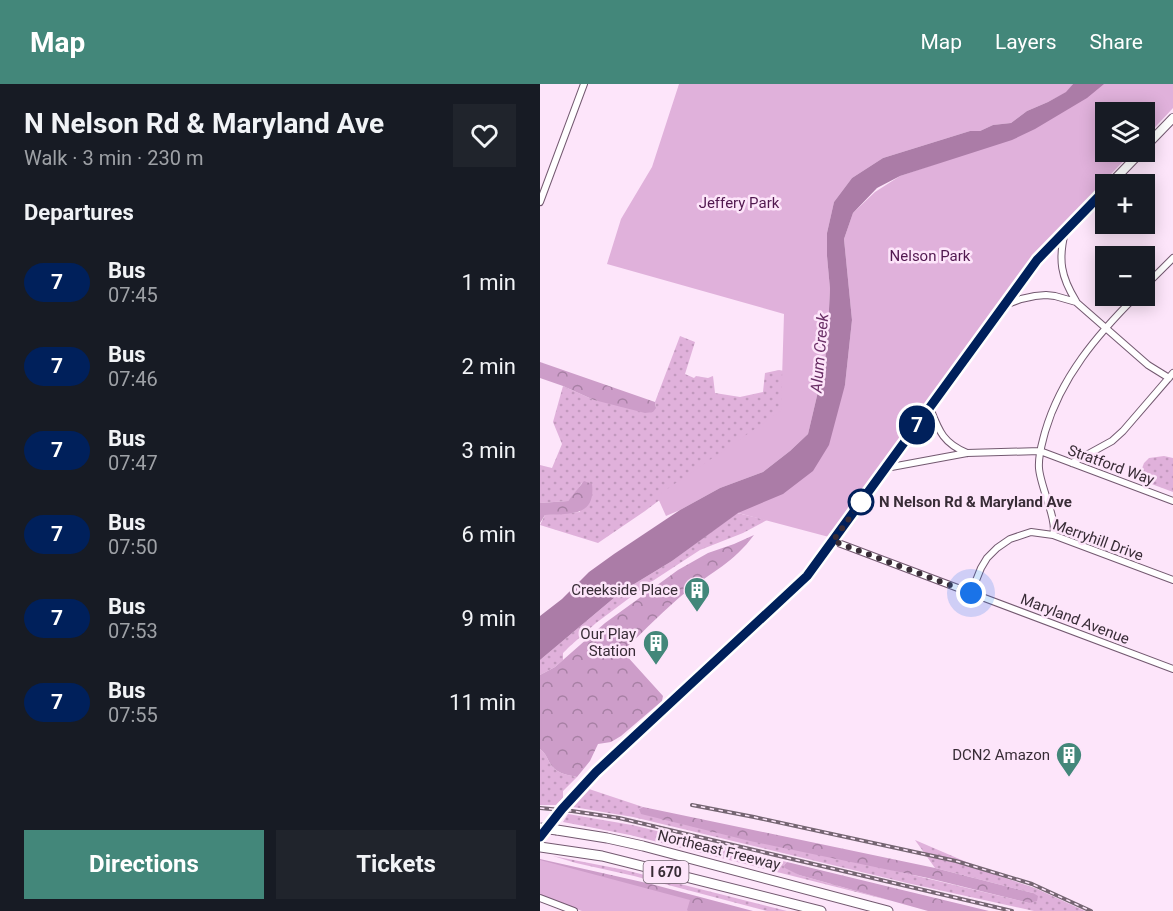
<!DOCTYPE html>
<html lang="en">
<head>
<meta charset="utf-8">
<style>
  body { margin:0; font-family:Roboto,sans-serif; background:#20242c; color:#f1f3f6; height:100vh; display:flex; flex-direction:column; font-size:22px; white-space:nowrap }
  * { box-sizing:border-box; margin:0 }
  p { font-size:20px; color:#9ea1a6 }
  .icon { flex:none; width:33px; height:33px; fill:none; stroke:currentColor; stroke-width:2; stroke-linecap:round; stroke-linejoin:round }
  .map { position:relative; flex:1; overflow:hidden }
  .details { display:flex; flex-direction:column; background:#171b24; width:540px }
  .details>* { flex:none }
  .badge { padding:0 12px; border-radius:20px; font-size:21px; line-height:39px }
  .buttons { position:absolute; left:555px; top:18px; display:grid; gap:12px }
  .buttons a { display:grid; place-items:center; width:60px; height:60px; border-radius:0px; background:#171b24; box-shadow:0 3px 15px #0003; font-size:30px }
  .you { position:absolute; width:30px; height:30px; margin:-15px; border:4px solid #fff; border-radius:50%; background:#1a73e8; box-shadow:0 0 0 9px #1a73e833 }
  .map>.badge { position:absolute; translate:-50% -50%; box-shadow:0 0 0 3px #fff }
  h2 { padding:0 24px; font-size:22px; line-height:54px }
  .round { display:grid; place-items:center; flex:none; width:63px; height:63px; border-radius:0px; background:#20242c }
  .headline { display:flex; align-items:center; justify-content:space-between; height:102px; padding:0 24px }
  h1 { font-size:28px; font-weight:700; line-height:45px }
  .primary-button { display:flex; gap:12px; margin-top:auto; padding:12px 24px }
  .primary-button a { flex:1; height:69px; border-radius:0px; background:#43877a; color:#fff; font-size:24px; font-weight:700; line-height:69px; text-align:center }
  .primary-button a+a { background:#20242c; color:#f1f3f6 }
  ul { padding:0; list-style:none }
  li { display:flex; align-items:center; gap:18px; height:84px; padding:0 24px }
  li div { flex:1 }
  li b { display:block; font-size:22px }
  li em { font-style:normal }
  li .badge { min-width:66px; font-weight:700; text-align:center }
  header { display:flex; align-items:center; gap:36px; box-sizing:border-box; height:84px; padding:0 30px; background:#43877a; color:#fff }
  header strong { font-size:28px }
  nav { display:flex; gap:33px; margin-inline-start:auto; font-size:21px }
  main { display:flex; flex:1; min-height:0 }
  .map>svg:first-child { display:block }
  .grass { fill:url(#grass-dots) }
  .forest { fill:url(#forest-crowns) }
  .park { fill:#e0b1db }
  .water { fill:#ab7ca7 }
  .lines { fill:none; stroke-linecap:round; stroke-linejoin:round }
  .minor-casing { stroke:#735970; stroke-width:8 }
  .major-casing { stroke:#735970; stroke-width:10 }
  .highway-casing { stroke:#735970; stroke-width:11 }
  .minor { stroke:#fff; stroke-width:6 }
  .major { stroke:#fff; stroke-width:8 }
  .highway { stroke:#fff; stroke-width:9 }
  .rail-casing { stroke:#756572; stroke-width:4 }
  .rail { stroke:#fde5fa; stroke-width:1.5; stroke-dasharray:4.5; stroke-linecap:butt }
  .highway-bridge-casing { stroke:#735970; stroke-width:11; stroke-linecap:butt }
  .highway-bridge { stroke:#fff; stroke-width:9 }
  .line-casing { stroke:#fff; stroke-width:14 }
  .line { stroke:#00205b; stroke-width:9 }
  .walk { stroke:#382c36; stroke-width:6; stroke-dasharray:0 10.8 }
  .stop-dot { fill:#fff; stroke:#00205b; stroke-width:3 }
  .labels { text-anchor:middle; stroke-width:5; stroke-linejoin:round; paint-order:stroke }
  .shield { fill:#fde5fa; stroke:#736471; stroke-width:1.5 }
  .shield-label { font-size:14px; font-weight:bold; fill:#382c36 }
  .park-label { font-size:15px; fill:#51184f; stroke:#fde5fa }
  .street-label { font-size:15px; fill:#382c36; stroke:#fde5fa }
  .stop-label { font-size:15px; font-weight:bold; fill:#382c36; stroke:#fde5fa; text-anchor:start }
  .poi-label { font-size:15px; fill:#382c36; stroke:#fde5fa; text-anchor:end }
  .water-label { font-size:16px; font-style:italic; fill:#6a2f66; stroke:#fde5fa }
</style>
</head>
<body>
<header>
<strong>Map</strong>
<nav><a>Map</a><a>Layers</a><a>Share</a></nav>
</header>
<main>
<section class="details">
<div class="headline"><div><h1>N Nelson Rd &amp; Maryland Ave</h1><p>Walk · 3 min · 230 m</p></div><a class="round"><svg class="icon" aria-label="heart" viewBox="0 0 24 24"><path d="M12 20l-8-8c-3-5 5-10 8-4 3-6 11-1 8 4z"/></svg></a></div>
<h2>Departures</h2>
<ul>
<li><span class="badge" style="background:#00205b;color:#fff">7</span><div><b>Bus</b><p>07:45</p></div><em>1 min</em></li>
<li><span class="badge" style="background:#00205b;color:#fff">7</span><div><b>Bus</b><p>07:46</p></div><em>2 min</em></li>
<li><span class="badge" style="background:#00205b;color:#fff">7</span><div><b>Bus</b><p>07:47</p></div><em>3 min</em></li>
<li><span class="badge" style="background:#00205b;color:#fff">7</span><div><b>Bus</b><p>07:50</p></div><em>6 min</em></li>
<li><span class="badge" style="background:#00205b;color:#fff">7</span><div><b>Bus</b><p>07:53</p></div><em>9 min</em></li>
<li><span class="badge" style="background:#00205b;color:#fff">7</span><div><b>Bus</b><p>07:55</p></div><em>11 min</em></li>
</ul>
<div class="primary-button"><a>Directions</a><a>Tickets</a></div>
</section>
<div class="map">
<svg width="633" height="827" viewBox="0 0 633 827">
  <defs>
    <pattern id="grass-dots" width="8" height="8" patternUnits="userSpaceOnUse" patternTransform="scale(1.5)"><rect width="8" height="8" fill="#e0b1db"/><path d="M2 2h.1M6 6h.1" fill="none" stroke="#c198bd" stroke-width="1.8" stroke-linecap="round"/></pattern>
    <pattern id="forest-crowns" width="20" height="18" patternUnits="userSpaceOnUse" patternTransform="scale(1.5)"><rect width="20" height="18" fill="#cd9dc9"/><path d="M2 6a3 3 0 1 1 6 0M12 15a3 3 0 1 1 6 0" fill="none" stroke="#a780a4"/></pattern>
  </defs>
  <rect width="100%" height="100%" fill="#fde5fa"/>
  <path class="grass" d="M140,252L155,258L145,290L154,294L156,292L168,294L173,292L175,309L200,313L223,308L225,289L239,286L260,290L237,336L125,412L105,427L58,459L0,441L5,431L40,428L42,399L34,411L28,417L0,419V381L12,384L22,360L13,338L23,302L54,316L116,324L115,318Z
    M624,372L633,374V408L598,395L604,379L609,374Z
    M197,429L227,436L203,449L160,466L108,500L56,539L29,563L23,569V576L15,583L0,591V576L81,508L132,477Z
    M0,665C7,670 7,676 12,682C18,690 28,691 37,693L23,707V714L16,721H0Z
    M49,705L103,723L99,725L489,819L493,809L395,784L375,756L459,792L495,804L545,827H494L367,799L93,733L33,723Z
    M28,730L92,741L247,778L244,781L259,791L352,817L90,751L23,738Z
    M13,772L85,786L247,827H227L94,792L36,779Z"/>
  <path class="forest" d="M0,278L115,318L116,324L113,328L105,329L54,316L23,302L0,294Z
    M44,397L52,400C56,434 29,429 5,431L0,439V419L28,417Z
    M214,451C194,478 172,488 146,508C125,525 105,546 85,565V570L123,612L122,617L81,652L71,658L58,660L50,677L37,693C28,691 18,690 12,682C7,676 7,670 0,665V591L15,583L65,539L138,486L168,469L194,460Z
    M103,723L395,784L493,809L498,812L497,817L489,819L388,794L210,757L101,730L99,725Z
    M0,775L111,800L213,827H122L0,782Z
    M247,778L449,827H388L259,791L245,784L244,781Z"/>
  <path class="park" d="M139,0H533L527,8L508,18L487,27L471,39L453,41L440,47H430L343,74L312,94L294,118L287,149V172L290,205L288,245L285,278L268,350L250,367L223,388L180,404L140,426L126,432L117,412L241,327L244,230L67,180L81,135L112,83Z
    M551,0H633V24L605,54L604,28H566V68H592L494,171L289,453L198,429L277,365L305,301L312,236L304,155L313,129L335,108L360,92L437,66Z
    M0,776L150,816L147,826L148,827H42L0,812Z"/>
  <path class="water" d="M533,0H564L547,14L495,45L472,56L360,92L337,104L313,129L304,155L312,236L305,301L289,361L273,387L243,410L198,429L132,477L81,508L0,576V532L22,515L49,488L74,470L140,426L180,404L223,388L250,367L268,350L285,278L288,245L290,205L287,172V149L294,118L312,94L343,74L430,47H440L453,41L471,39L487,27L508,18L526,8Z"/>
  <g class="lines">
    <g class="minor-casing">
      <path id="minor" d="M0,118L44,0
        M525,148C518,176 521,193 536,217
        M604,203L633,174
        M465,221L481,215L495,212L506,211L515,212L536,218L608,281L629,294
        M390,324C399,347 403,359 427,369
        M532,379L572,357L583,347L633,289
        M346,384L427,369L500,367L633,417
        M513,451C518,437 500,402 499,384C498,371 502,360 505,348C521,293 557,251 596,212
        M293,457L633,585
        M431,509L441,484L447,474L457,464L470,455L491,448L513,451L633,496
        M0,814L34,827"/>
    </g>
    <g class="major-casing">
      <path id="major" d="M604,64L633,34
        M570,100L601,68
        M0,753L22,725L56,688L267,492L497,176L566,105"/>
    </g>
    <g class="highway-casing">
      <path id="highway" d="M17,746L67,754L103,762L348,827
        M0,763L62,772L281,827"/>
    </g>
    <use href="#minor" class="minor"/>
    <use href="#major" class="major"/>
    <use href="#highway" class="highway"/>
    <g class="rail-casing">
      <path id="rail" d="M152,721L214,733L416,777L492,800L551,827
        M0,724L32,727L79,734L472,827"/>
    </g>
    <use href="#rail" class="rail"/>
    <g class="highway-bridge-casing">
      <path id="highway-bridge" d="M0,744L17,746"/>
    </g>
    <use href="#highway-bridge" class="highway-bridge"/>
  </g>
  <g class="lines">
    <g class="line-casing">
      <path id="line" d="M0,753L22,725L56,688L267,492L497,176L566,105"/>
    </g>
    <use href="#line" class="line"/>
    <path class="walk" d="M321,418L293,457L431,509"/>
  </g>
  <defs>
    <g id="building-pin" transform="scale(1.35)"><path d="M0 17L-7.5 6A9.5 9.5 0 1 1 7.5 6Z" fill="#43877a" stroke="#fde5fa"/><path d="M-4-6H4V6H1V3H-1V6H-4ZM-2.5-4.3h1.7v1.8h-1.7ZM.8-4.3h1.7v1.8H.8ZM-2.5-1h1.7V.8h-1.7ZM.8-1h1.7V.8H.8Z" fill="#fff"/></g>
  </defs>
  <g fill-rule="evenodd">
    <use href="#building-pin" x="157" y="506"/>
    <use href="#building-pin" x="116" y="559"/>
    <use href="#building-pin" x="529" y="671"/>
  </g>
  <circle class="stop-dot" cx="321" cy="418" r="12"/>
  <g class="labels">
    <rect class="shield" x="103.5" y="777" width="45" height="22" rx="4.5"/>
    <g class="shield-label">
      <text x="126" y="793">I 670</text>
    </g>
    <g class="park-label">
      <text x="199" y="124">Jeffery Park</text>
      <text x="390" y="177">Nelson Park</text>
    </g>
    <g class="street-label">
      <text transform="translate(571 381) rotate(20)" y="5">Stratford Way</text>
      <text transform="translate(558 456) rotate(20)" y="5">Merryhill Drive</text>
      <text transform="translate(535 535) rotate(21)" y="5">Maryland Avenue</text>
      <text transform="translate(179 766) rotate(14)" y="5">Northeast Freeway</text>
    </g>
    <g class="stop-label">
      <text x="339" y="423">N Nelson Rd &amp; Maryland Ave</text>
    </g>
    <g class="poi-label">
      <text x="138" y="511">Creekside Place</text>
      <text x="96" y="555">Our Play<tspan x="96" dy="17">Station</tspan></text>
      <text x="510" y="676">DCN2 Amazon</text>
    </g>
    <g class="water-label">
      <text transform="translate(279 269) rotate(-85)" y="6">Alum Creek</text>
    </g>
  </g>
</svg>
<div class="buttons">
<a><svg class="icon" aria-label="layers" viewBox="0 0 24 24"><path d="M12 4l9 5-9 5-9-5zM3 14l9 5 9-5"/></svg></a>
<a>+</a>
<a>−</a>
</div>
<div class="you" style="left:431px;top:509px"></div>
<b class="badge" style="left:377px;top:341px;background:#00205b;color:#fff">7</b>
</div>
</main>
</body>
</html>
